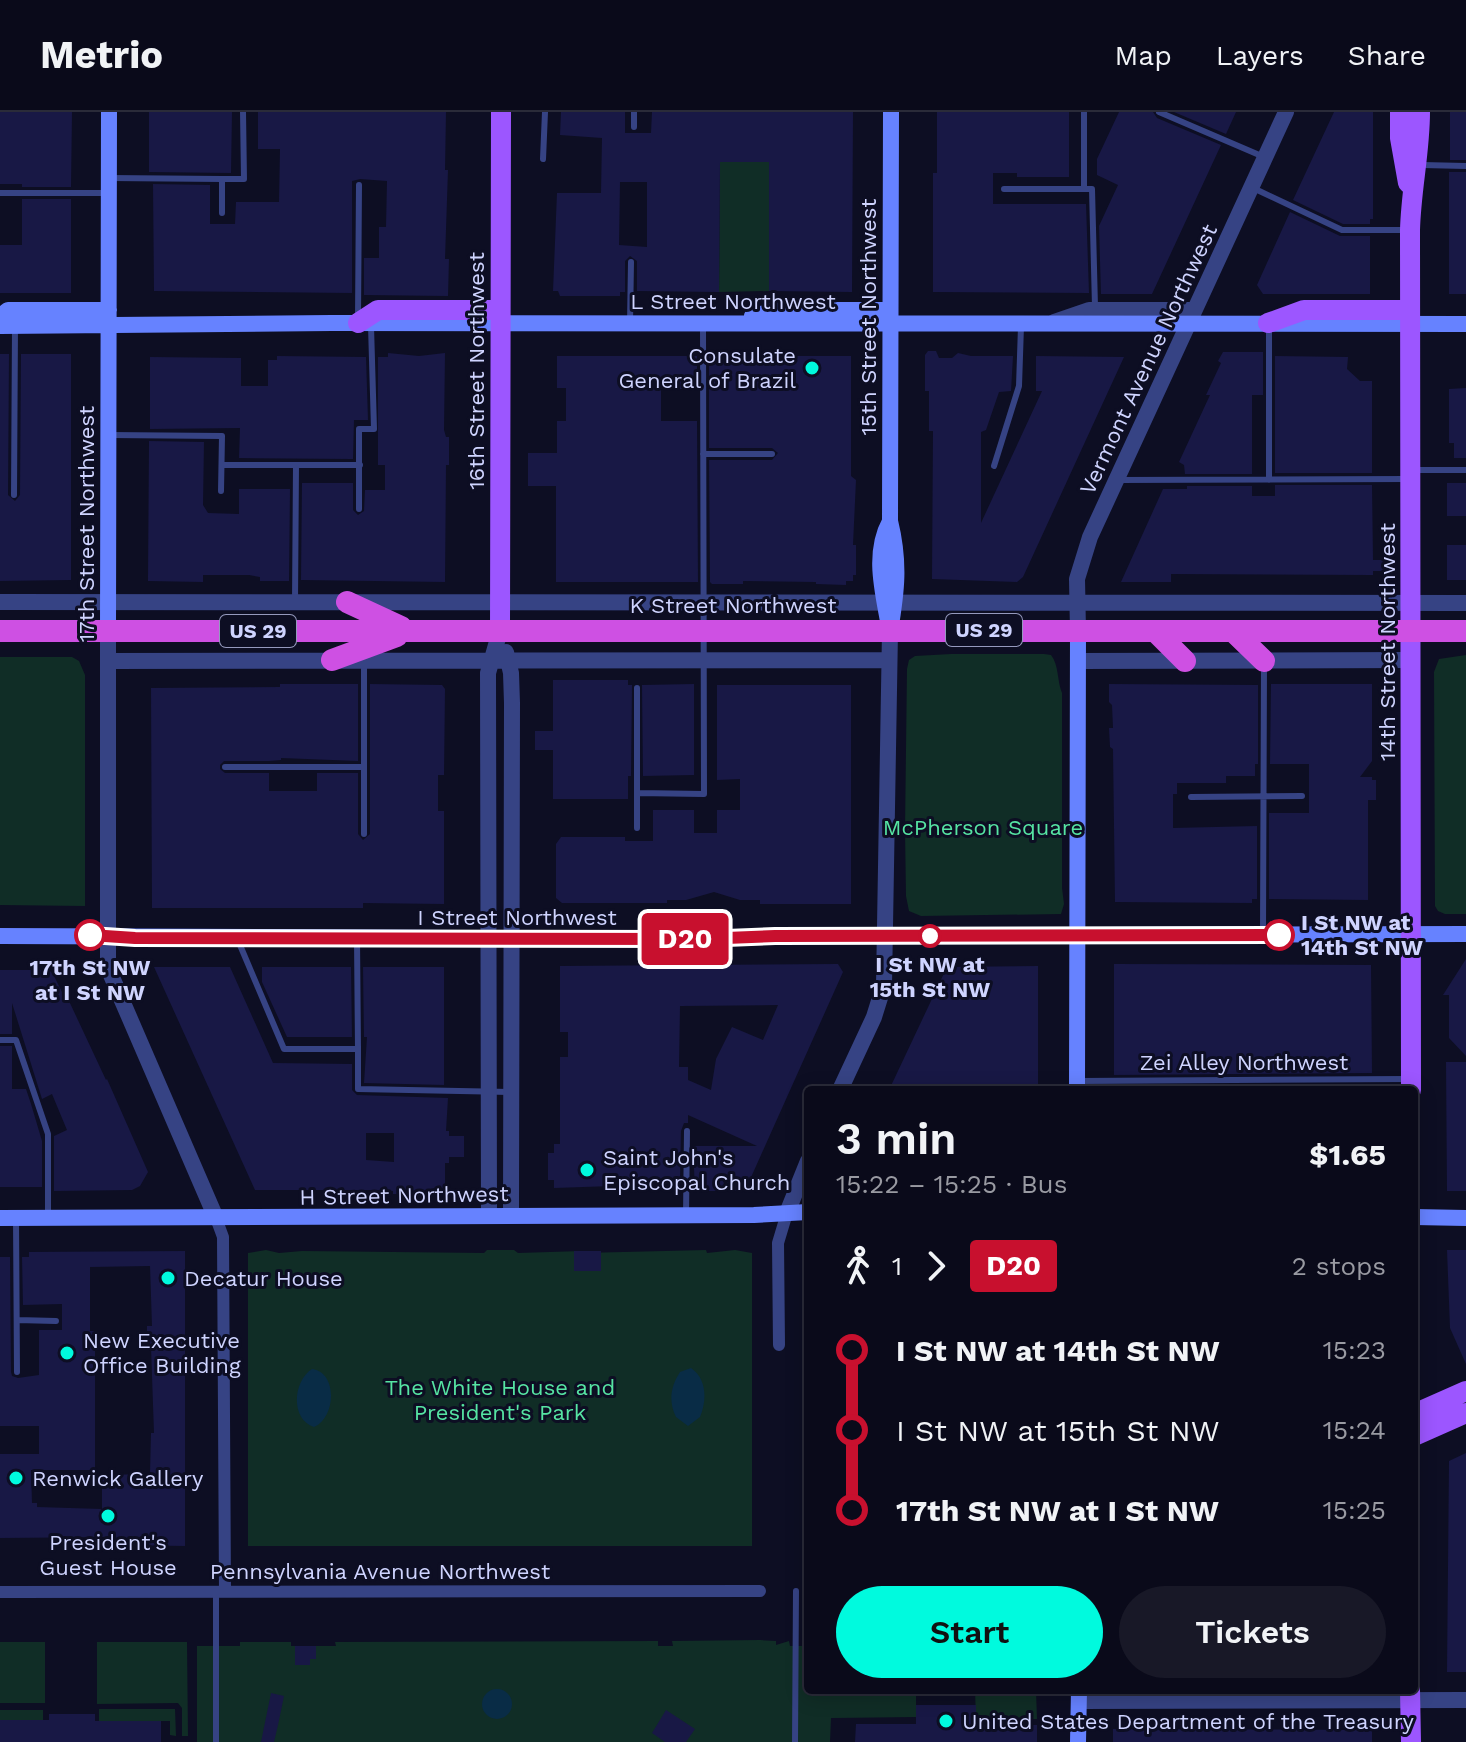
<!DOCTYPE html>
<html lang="en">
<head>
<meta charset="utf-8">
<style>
  body { margin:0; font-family:"Work Sans",sans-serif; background:#181827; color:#f1f3f6; height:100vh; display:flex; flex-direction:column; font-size:30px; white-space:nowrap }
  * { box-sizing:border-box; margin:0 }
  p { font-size:26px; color:#999aa2 }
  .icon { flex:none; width:44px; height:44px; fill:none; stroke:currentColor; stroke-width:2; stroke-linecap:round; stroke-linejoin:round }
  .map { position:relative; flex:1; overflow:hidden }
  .panel { position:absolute; left:804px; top:974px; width:614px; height:608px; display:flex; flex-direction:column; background:#0a0a1a; border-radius:8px; box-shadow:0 4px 20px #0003,0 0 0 2px #2a2b39 }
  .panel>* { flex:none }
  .badge { padding:0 16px; border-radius:6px; font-size:28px; line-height:52px }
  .map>.badge { position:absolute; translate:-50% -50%; box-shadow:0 0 0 4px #fff }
  .legs { display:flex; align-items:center; gap:12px; height:88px; padding:0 32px; font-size:26px }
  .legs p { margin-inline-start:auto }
  .summary { display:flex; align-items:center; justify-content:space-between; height:136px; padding:0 32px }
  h1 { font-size:44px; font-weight:600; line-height:60px }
  .primary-button { display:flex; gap:16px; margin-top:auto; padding:16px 32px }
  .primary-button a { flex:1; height:92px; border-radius:48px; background:#00fade; color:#111; font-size:32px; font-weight:600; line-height:92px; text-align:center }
  .primary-button a+a { background:#181827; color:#f1f3f6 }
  ul { padding:0 32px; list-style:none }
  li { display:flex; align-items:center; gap:28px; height:80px; font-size:30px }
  li i { display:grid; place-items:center; width:12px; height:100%; margin:0 10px; background:currentColor }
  li i::after { content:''; width:20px; height:20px; margin:-10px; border:6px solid; border-radius:50%; background:#0a0a1a }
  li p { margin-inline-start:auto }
  li:first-child i { background:linear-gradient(#0000 50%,currentColor 0) }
  li:last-child i { background:linear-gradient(currentColor 50%,#0000 0) }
  header { display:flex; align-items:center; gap:48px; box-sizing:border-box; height:112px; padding:0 40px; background:#0a0a1a; border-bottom:2px solid #2a2b39 }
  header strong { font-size:38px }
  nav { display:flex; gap:44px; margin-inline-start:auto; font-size:28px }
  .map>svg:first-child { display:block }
  .green { fill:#102d26 }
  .water { fill:#092c46 }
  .building { fill:#181845; fill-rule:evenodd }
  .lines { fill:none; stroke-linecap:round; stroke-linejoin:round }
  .service { stroke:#364384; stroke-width:6 }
  .minor { stroke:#364384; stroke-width:12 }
  .tertiary { stroke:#364384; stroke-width:16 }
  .secondary { stroke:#6682ff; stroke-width:16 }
  .primary { stroke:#9c56ff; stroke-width:20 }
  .trunk { stroke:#ce50e3; stroke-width:22 }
  .line-1-casing { stroke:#fff; stroke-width:18 }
  .line-1 { stroke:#c8102e; stroke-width:12 }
  .poi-dot { fill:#00fade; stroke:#0d0e23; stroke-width:3 }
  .stop-1-dot { fill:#fff; stroke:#c8102e; stroke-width:4 }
  .labels { text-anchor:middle; stroke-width:6; stroke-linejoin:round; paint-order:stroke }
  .shield { fill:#0d0e23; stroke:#9599bd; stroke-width:2 }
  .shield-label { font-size:20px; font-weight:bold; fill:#cfd4ff }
  .street-label { font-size:22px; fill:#cfd4ff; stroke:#0d0e23 }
  .poi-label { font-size:22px; fill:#cfd4ff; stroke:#0d0e23; text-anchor:start }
  .park-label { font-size:22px; fill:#56e4a3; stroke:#0d0e23 }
  .stop-label { font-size:22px; font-weight:bold; fill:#cfd4ff; stroke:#0d0e23 }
</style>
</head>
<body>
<header>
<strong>Metrio</strong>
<nav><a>Map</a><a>Layers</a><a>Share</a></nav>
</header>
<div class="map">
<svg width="1466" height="1630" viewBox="0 0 1466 1630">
  <rect width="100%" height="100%" fill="#0d0e23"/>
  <path class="green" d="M720,50H769V179L719,180Z
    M951,542H1044L1051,543C1059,553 1057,569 1062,581V776L1064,792L1061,802L921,804L909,799L906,784L905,718L907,557L909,548L915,544Z
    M1466,543V802H1445L1438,799L1435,794L1434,560L1439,547Z
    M0,545H72L79,549L85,563V794L0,793Z
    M266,1138L279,1141L302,1139L484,1141L487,1138H514L518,1141L582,1139V1141L706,1138L707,1141L735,1138L752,1141V1434H248V1141Z
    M760,1528L776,1529V1533L789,1529L790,1534H808V1578H916V1605L831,1606L830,1630H197V1534H240V1530H291V1534H336L335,1530L658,1529V1534H673L672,1529Z
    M0,1530H45V1591H0Z
    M97,1530H187L188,1624H182V1596L178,1591L97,1592Z
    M975,1578H1036L1037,1607H976Z
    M99,1597H175L176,1624L170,1623V1609H99Z
    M0,1598H43V1608H0Z"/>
  <path class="water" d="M691,1256C707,1267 707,1288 700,1305L688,1314L676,1305C668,1289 671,1274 680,1260Z
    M312,1257C338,1260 336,1306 314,1315C290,1307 293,1269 312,1257Z
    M482 1592a15 15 0 1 1 30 0a15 15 0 1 1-30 0Z"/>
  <path class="building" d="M0,0H72L71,75H22V72H0Z
    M149,0H232L231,61L149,60Z
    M258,0H446L445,58H448L445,147H449L448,184L364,183V146H379V115H386L387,69L360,67L352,69V181L154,179L153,72L210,73V112H235L236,90H279L280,37H258Z
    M561,0H625V21H651L652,0H853L852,180L769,179V50H720L719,180L637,179V149L630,144L625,149V180H620V184H560L558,179H553L557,81H601L602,26L560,23ZM620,70H647V135L619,133Z
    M937,0H1069V65H1017V61H993V92H1086L1089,181L933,180V61H937Z
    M1119,0H1153L1157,6L1221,33L1152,182H1101L1099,114L1118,73L1097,63V47Z
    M1174,0H1236L1226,22Z
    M1334,0H1373V107H1370V112H1343L1293,88Z
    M1450,0H1466V48H1450Z
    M1449,60H1466V182H1449Z
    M22,87H71V181H0V133H22Z
    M1290,100L1340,124H1370V182H1263L1257,173Z
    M928,239H936L939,246H952L958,241L971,244H1013L1011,279L999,280L986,318L981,320V411L1042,279H1036V244L1124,245L1023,465L1017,470L932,467L933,319H929V279H925V243Z
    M1223,240H1263V283H1252V362H1185L1184,353L1179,350L1210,283H1206L1221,251L1218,249Z
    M388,241L419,244L445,241L444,318L446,325H449V353H446L445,470L301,468L302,371H353V398L358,403L364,399L365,378H385V353H378V245H388Z
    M0,242H9L8,383L15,389L20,383L21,242H71V468L0,469Z
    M277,244L366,245L368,308H354L353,347L239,346L240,316L150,317V245L241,246V274H268V248H277Z
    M557,244H697V277H661V309H697L698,470H556V374H528V341H557V309H566V276H557Z
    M709,244H851V364L856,368L853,433H856V463H853V469H846V473L816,472V470L743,469V472H712L710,470L709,348H772L778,341L772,336H709Z
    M1275,244L1348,245L1347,257L1360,269H1372V361H1275Z
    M1466,276V346H1454V331H1449V277Z
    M149,329L204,330L203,393L208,401L239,402V377H290L289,469H260V465L249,463H203V470L148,469Z
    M1447,371H1466V404H1447Z
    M1275,373H1372L1373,448H1384V459H1373V463L1171,462V470H1121L1163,377H1187V374H1252V384H1275Z
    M1447,433H1466V468H1447Z
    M553,568H628V573H632L631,664H628V687H553V638H535V619H553Z
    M280,572H358V649L281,646V648L269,649H224L220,653V657L225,661H269V679H317V661H358V722L363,728L370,722V572L442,573L445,577L444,663H438V699H444V792L363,791V796H152L151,576L280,575Z
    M694,572V663L643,664L642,573Z
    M1109,572L1258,573V652H1255V664H1226V671H1177V682H1173V716L1257,714V787H1252V791L1115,790L1113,637L1110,635L1109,616H1113L1112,593L1109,590Z
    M1271,572H1372V649L1360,665H1372V668H1376V688H1368V788L1269,787V701H1309V652H1270Z
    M717,573H851V792H760V788H740L714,780L686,788H667V791H562L556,786V732L561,725H625V729H653V698H694V721H717V698H740V667L717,668Z
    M1466,847V944L1449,926V883H1443Z
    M838,852L843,860L748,1072L736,1079H695L693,1034H757L688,1003V1011H684L681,1019L680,1069H630L622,1078H617L613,1074L554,1076V1068H548V1041H554V1032H560V945H568V920H560V854ZM778,893L763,928L732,915L716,947L711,978L688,968V955H679L680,894Z
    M1114,852L1371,853L1372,961L1114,963Z
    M1038,854V977L889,978L947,855Z
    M154,855H230L273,951L352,952V978L357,983L448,986L446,1019H449V1024H464V1045H449V1051H445V1078H425V1082H393V1079L375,1078H255ZM366,1021H394V1050L366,1048Z
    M262,855H351L352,925H287L262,870Z
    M363,855H444V973L364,971L367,925H364Z
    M0,858H49L53,862L67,890L69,889L106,968L107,967L148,1060L140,1074L132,1078L54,1079V1024L67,1018L52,982L42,987L12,891V922H0Z
    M0,934H12V977H26L31,992L42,1029V1075H0Z
    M1446,950H1466V1079H1447Z
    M1372,973V978H1296V974Z
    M1263,974V978H1114V975Z
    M1447,1138H1466V1252L1450,1216Z
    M185,1139V1434L117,1433L116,1425L0,1426V1342H39V1314H0V1145H10L11,1260L12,1264L18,1266L39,1263V1218H62V1192L23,1193L22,1145H29V1140ZM150,1154L152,1214H147V1235H151L154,1321H151L150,1362L102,1363V1397L37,1395V1391H32L31,1358H95V1219H90V1155Z
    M574,1139H601V1159H574Z
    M1466,1341V1560H1447L1449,1349Z
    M295,1534H316V1547H310V1553H295Z
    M271,1581L284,1584L278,1613L274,1630H261Z
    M916,1593H976V1613H1037V1630H855L856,1612H916Z
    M666,1598L695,1617L686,1630H665L652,1621Z
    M49,1602H95V1609H161V1630H0V1608H49Z
    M1113,1617L1372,1618V1630H1113Z"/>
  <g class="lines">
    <path class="service" d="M1084,0V77H1092L1095,195
      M1159,0L1264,45
      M634,15V0
      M543,47L545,0
      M1422,53L1466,54
      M109,66L222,67
      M1253,76L1342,118H1405
      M1004,77H1084
      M0,81H108
      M222,101V67H244L243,0
      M358,206L359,73
      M630,211L631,150
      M1269,216V368
      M109,323L222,324L221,379
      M703,342H772
      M222,353H360
      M994,354L1019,274L1021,214
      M1414,358H1466
      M1118,368L1407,367
      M14,383L15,214
      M359,397V317H374L371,214
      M295,490L296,353
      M637,576V716
      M225,655H364
      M637,681L704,682L703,215
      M1191,685L1302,684
      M364,722V552
      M1263,821L1264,552
      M237,826L284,937H358L357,827
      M0,928H16L48,1022V1102
      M358,937V977L511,980
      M1079,969L1408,967
      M686,1103L687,1019
      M16,1107L17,1260
      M17,1208L56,1209
      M216,1480V1630
      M795,1630L796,1479"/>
    <path class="minor" d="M216,1106L223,1125L225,1480
      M779,1233L778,1131L787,1101
      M0,1480L760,1479"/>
    <path class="tertiary" d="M1054,210L1089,198H1194
      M0,490L1466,491
      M1078,519L1077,467L1090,425L1286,0
      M108,520V856L216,1106
      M506,540L511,561L512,591L511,1103
      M108,549L889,548
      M1079,549L1411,548
      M840,978L874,905L884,873L890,519
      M787,1101L808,1049
      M489,1103L488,561L500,519
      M1079,1589L1466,1588"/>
    <path class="secondary" d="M0,204L8,198H109
      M752,204L778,198H890
      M0,214L332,211L1466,212
      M888,509C882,476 873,440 890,409
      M890,519C897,478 900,450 890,409L891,0
      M108,520L109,0
      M0,824L701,827L775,824L1466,822
      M1077,978L1078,519
      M1414,1105L1466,1106
      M0,1106L754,1103L808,1100
      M1078,1630L1079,1578"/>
    <path class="primary" d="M1400,0V26L1408,71
      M358,211L378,198H500
      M1268,211L1304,198H1410
      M500,519L501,0
      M1411,978L1410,118C1411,78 1420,40 1420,0
      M1414,1302L1466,1279
      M1414,1324L1466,1301
      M1410,1578L1411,1630"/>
    <path class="trunk" d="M347,490L401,515
      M0,519H1466
      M1233,519L1264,549
      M1156,520L1185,549
      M332,548L397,524"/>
  </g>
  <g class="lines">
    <g class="line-1-casing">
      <path id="line-1" d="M90,823L135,826L701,827L775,824L1279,823"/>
    </g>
    <use href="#line-1" class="line-1"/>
  </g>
  <g class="poi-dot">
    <circle cx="812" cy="256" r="8"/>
    <circle cx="587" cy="1058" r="8"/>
    <circle cx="168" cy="1166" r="8"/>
    <circle cx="67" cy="1241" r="8"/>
    <circle cx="16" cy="1366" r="8"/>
    <circle cx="108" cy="1404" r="8"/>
    <circle cx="946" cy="1609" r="8"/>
  </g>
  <g class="stop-1-dot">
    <circle cx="90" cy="823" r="14"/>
    <circle cx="1279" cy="823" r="14"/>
    <circle cx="930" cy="824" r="10"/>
  </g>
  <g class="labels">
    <g class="shield">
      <rect x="946" y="502" width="76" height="32" rx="6"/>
      <rect x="220" y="503" width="76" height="32" rx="6"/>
    </g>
    <g class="shield-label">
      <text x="984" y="525">US 29</text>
      <text x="258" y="526">US 29</text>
    </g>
    <g class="street-label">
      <text x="733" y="197">L Street Northwest</text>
      <text transform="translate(868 205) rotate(-90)" y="8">15th Street Northwest</text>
      <text transform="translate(1148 247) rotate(-65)" y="8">Vermont Avenue Northwest</text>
      <text transform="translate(476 259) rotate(-90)" y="8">16th Street Northwest</text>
      <text transform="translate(86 412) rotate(-90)" y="8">17th Street Northwest</text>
      <text x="733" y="501">K Street Northwest</text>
      <text transform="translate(1387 530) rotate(-90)" y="8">14th Street Northwest</text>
      <text x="517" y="813">I Street Northwest</text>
      <text x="1244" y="958">Zei Alley Northwest</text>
      <text transform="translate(404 1083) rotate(-1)" y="8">H Street Northwest</text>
      <text x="380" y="1467">Pennsylvania Avenue Northwest</text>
    </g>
    <g class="poi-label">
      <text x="796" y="251" text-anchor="end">Consulate<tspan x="796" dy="25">General of Brazil</tspan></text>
      <text x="603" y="1053">Saint John's<tspan x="603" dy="25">Episcopal Church</tspan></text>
      <text x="184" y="1174">Decatur House</text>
      <text x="83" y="1236">New Executive<tspan x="83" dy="25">Office Building</tspan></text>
      <text x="32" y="1374">Renwick Gallery</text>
      <text x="108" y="1438" text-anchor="middle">President's<tspan x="108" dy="25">Guest House</tspan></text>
      <text x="962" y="1617">United States Department of the Treasury</text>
    </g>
    <g class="park-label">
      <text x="983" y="723">McPherson Square</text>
      <text x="500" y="1283">The White House and<tspan x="500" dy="25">President's Park</tspan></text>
    </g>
    <g class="stop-label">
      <text x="1301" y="818" text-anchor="start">I St NW at<tspan x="1301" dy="25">14th St NW</tspan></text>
      <text x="930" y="860">I St NW at<tspan x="930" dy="25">15th St NW</tspan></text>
      <text x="90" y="863">17th St NW<tspan x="90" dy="25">at I St NW</tspan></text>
    </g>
  </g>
</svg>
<b class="badge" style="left:685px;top:827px;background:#c8102e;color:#fff">D20</b>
<section class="panel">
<div class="summary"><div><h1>3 min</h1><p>15:22 – 15:25 · Bus</p></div><b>$1.65</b></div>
<div class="legs"><svg class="icon" aria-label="walk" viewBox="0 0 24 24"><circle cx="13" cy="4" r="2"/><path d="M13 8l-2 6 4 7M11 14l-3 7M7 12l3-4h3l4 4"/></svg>1<svg class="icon" aria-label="forward" viewBox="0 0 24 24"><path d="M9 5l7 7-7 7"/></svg><b class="badge" style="background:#c8102e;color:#fff">D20</b><p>2 stops</p></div>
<ul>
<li><i style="color:#c8102e"></i><b>I St NW at 14th St NW</b><p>15:23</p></li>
<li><i style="color:#c8102e"></i><span>I St NW at 15th St NW</span><p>15:24</p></li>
<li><i style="color:#c8102e"></i><b>17th St NW at I St NW</b><p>15:25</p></li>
</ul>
<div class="primary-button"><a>Start</a><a>Tickets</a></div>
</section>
</div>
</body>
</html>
